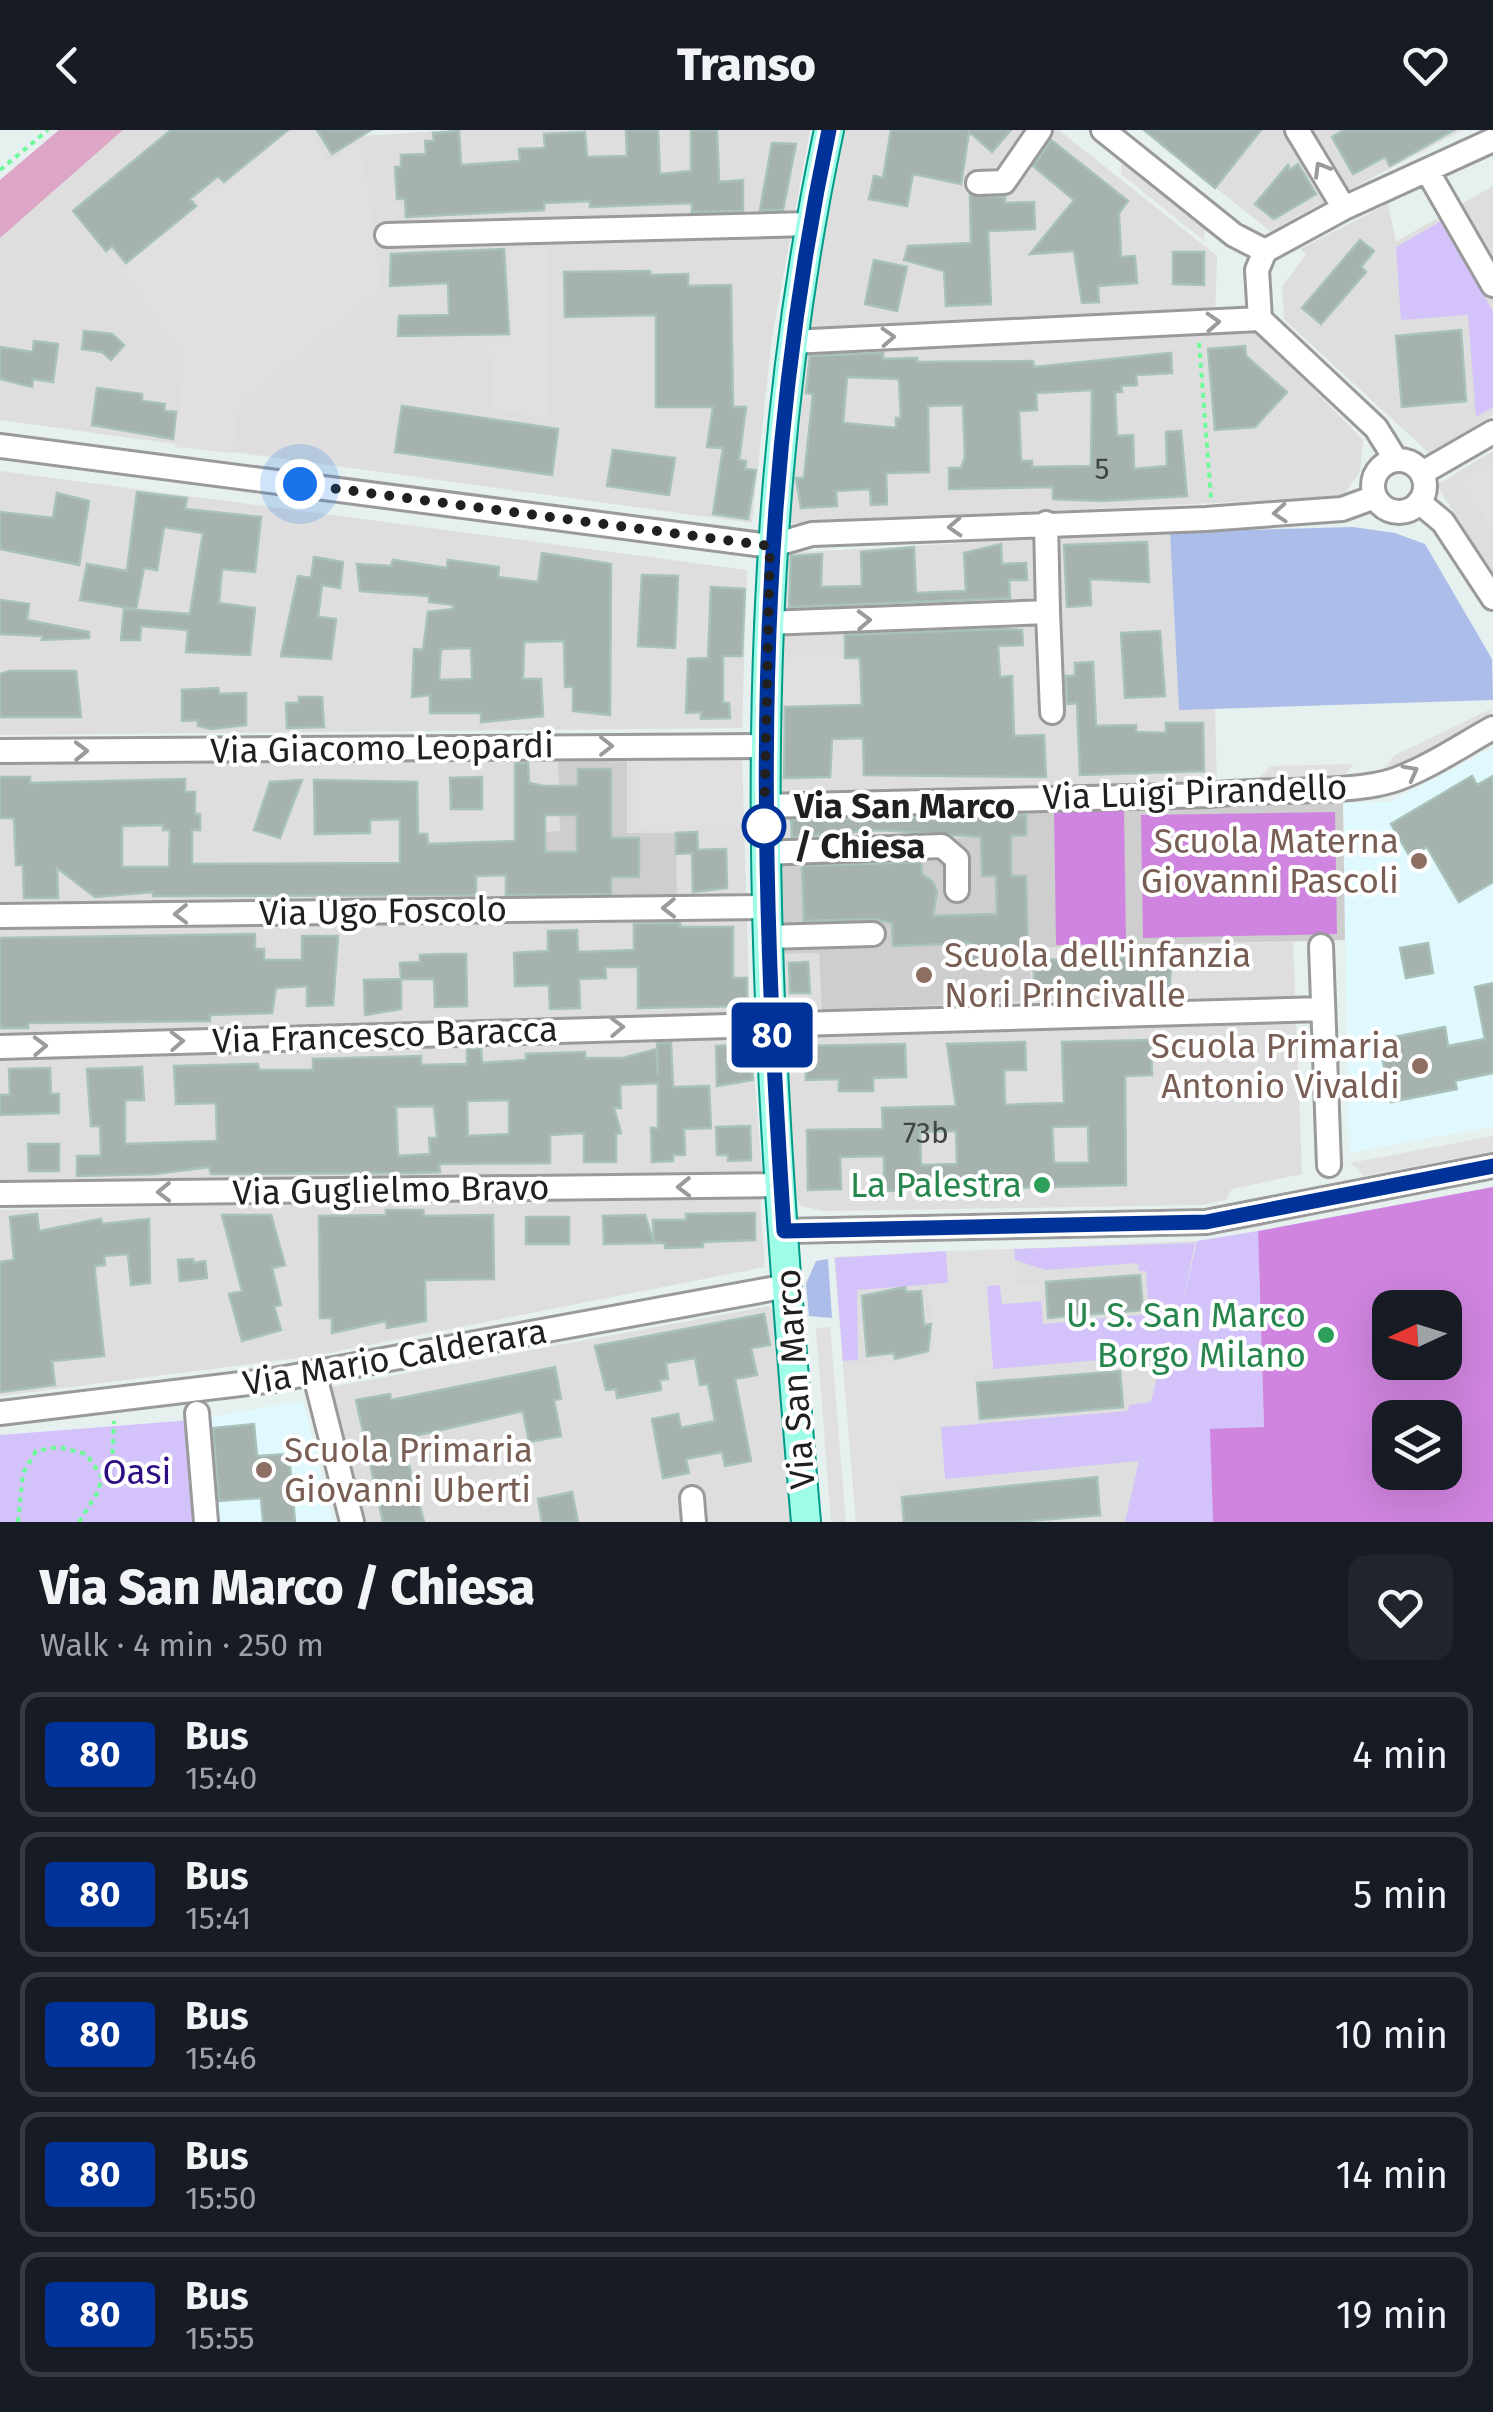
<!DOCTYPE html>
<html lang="en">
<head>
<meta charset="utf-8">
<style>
  body { margin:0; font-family:"Fira Sans",sans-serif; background:#20242c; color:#f1f3f6; height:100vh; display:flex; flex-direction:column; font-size:38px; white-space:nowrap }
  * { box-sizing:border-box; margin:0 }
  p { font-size:32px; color:#9ea1a6 }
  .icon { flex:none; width:55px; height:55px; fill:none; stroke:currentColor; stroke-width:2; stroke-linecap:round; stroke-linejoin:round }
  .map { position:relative; height:1392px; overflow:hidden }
  .details { display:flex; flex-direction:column; background:#171b24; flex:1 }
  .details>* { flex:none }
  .badge { padding:0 20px; border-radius:8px; font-size:35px; line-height:65px }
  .needle { width:65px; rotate:266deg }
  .controls { position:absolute; left:1372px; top:1160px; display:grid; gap:20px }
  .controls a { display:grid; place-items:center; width:90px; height:90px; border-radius:20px; background:#171b24; box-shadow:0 10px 40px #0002; font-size:50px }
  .you { position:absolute; width:50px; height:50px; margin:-25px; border:8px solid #fff; border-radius:50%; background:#1a73e8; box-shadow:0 0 0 15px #1a73e833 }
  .map>.badge { position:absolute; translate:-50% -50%; box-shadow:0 0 0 5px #fff }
  .round { display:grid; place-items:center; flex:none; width:105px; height:105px; border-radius:20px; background:#20242c }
  .overview { display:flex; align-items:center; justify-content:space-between; height:170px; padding:0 40px }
  h1 { font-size:48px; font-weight:800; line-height:75px }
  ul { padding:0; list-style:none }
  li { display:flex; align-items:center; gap:30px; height:125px; margin:0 20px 15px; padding:0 20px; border:5px solid #363941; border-radius:20px }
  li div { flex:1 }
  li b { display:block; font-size:38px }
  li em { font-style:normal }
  li .badge { min-width:110px; font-weight:700; text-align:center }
  header { display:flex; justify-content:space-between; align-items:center; height:130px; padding:0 40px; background:#171b24; font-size:45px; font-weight:800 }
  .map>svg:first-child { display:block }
  .residential { fill:#dddedd }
  .education { fill:#e0f9ff }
  .religious { fill:#cecece }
  .grass { fill:#acbdea }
  .park { fill:#d3c3fa }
  .pitch { fill:#cf84df; fill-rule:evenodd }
  .parking { fill:#e0e0e0 }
  .water { fill:#dea6c6 }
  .building { fill:#a5b2ae; stroke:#a8c2b9; stroke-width:2.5; fill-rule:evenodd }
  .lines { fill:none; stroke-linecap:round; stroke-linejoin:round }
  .minor-casing { stroke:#9a9a9a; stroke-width:28 }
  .major-casing { stroke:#009b88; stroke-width:32 }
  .path { stroke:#6dfa99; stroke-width:4; stroke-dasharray:5 5; stroke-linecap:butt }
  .minor { stroke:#fff; stroke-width:22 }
  .major { stroke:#9ffce7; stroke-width:28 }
  .oneway { stroke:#9b9b9b }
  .line-casing { stroke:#fff; stroke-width:22 }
  .line { stroke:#039; stroke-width:15 }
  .walk { stroke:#202020; stroke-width:10; stroke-dasharray:0 18 }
  .stop-dot { fill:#fff; stroke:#039; stroke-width:5 }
  .education-dot { fill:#8d6e63; stroke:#fff; stroke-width:4 }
  .leisure-dot { fill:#2e9e5b; stroke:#fff; stroke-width:4 }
  .labels { text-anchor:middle; stroke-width:8; stroke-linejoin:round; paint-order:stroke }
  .number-label { font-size:30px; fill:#414444 }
  .street-label { font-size:35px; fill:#202020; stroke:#fff }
  .stop-label { font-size:35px; font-weight:bold; fill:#202020; stroke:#fff; text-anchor:start }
  .education-label { font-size:35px; fill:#785e54; stroke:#fff; text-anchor:end }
  .leisure-label { font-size:35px; fill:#27864d; stroke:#fff; text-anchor:end }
  .park-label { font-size:35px; fill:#2d0b80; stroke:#fff }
</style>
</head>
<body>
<header><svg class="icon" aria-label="back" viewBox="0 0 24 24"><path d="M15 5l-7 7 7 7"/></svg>Transo<svg class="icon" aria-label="heart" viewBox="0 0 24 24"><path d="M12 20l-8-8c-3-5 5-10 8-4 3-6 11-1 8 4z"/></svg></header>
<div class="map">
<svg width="1493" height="1392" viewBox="0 0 1493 1392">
  <rect width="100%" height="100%" fill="#e6f0ef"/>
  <path class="residential" d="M123,0H357L362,6L454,0H810L772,207L752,393L0,290V108Z
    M845,0H1059L1217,126L1215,185L809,199L819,122Z
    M1143,0H1463L1270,101Z
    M1493,56V285L1430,324L1284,189L1282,157L1306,124L1300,119L1388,74L1396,112Z
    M1255,199L1363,310L1360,342L1342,367L790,393L806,222Z
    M1493,321V446L1437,355Z
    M0,341L747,440L742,598L0,605Z
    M1170,402L1179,579L1215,578L1217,654L981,659V707L780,714L783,423Z
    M742,627L750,894L762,1043L0,1052V634Z
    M1293,812L1302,1044L1232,1059L1226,1070L1201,1075L824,1081L801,1076L795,1066L783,824L819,823L823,880L1031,871L1030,818Z
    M760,1065L765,1137L313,1226L0,1266V1080Z
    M1197,1111L1132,1392H856L834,1127Z
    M769,1176L776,1185L794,1392H366L332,1257Z"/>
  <path class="education" d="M1493,618V996L1349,1023L1343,673L1390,672Z
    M303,1271L333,1392H211L203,1288Z"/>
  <path class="religious" d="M627,627V703H676L677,766L530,770L529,703L560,701L558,628Z
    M1343,673L1345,810L1030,818L1031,871L822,880L819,823L782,824L780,714L981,707V680Z"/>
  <path class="grass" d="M1353,397L1395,403L1425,414L1492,529L1493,570L1179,580L1170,402Z
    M828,1129L832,1188L809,1186L806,1154L816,1131Z"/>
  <path class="park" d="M1443,90L1493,182V277L1476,287L1468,185L1401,190L1396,117Z
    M1258,1101L1264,1297L1211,1300L1213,1392H1125L1139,1331L945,1349L940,1297L1128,1281L1129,1275L1151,1272L1162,1225L993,1239L986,1156L1000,1155L1002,1174L1041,1171L1043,1194L1149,1184L1146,1141H1139L1138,1133L1046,1140L1015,1130L1014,1119L1195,1113L1181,1180L1197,1111Z
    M946,1121L949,1153L857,1160L858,1230L843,1231L835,1128Z
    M192,1290L201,1392H0V1305Z"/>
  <path class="pitch" d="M1124,680L1126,814L1056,815L1054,681Z
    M1335,682L1337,804L1143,808L1141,685Z
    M1493,1057V1392H1213L1210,1299L1264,1297L1258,1101ZM1390,1178H1445V1232H1390ZM1390,1288H1445V1342H1390Z"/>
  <path class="parking" d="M287,0H308L328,32L360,12L382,157L239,270L233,323L175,317L185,225L122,140Z
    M1121,29L1205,96L1204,111L1121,44Z
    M547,118L548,286L492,280L490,213L513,212L510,120Z
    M1493,334V403L1463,352Z
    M785,528H857L858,575L784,577Z
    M1493,578L1483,596L1412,633L1380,643L1395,625Z
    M638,632H742V696L639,697Z
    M1354,634L1341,649L1256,651L1271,636Z
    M1493,1006V1021L1364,1046L1350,1033Z
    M1014,1119L1016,1155L1040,1153L1041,1171L1002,1174L1000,1155L987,1156L993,1239L974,1241L978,1294L941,1297L945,1349L898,1352L900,1392H858L844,1235L934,1228L929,1154L948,1153L946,1121Z
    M830,1197L846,1392H831L816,1198Z"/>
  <path class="water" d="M59,0H123L0,108V50Z"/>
  <path class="building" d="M171,0H288L224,52L218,46L190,69L196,76L126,133L112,116L106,121L73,81Z
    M317,0H371L332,24Z
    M626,0H658L660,44L691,41V0H717L719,52L743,50V81L692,82V73L590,77V71L544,73V80L406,87L405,69H397L395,37H401V25L426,24L425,11H434L433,3L459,1L461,35L520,31L519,19L545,18L544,4L585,2L587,27L627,26Z
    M891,0H1011L992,22L969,2L961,54L913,44L907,76L869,69L874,46L883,48Z
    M1144,0H1261L1215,58Z
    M1344,0H1454L1390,36L1385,27L1353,44L1332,7Z
    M1051,10L1128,71L1119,83L1121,127L1135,126L1137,153L1098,156L1099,172L1082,173L1074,121L1030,124L1074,70L1033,36Z
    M772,13L796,14L783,80H760Z
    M1298,34L1316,64L1274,89L1255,74L1288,35L1290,40Z
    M970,65L1005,67V73L1034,72L1035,99L988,101L991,174L946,176L944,141L904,130L908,116L971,113Z
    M1360,110L1374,121L1361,137L1366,142L1321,194L1302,178Z
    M504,119L509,204L398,206L399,186L449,185L448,153L390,156L391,124Z
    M1173,122H1204V155L1173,154Z
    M874,130L907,137L897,181L865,174Z
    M650,141V145L688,144V156L731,155L733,277H746L739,330L746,331L745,339L756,340L748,389L713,384L723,318L707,317L713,277H656V185L565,187L564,142Z
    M1461,200L1466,271L1402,277L1396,206Z
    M84,201L112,204L124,215L111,230L102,222L82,219Z
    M34,211L58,214L53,252L33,249L32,257L0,249V217L33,222Z
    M1245,216L1246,226L1287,262L1255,297L1215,300L1208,219Z
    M883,223V229L917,228V232L1033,231L1034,237L1171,223L1172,243L1136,245L1137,255L1121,256L1122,262H1115L1117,306L1133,305L1134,339L1167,336L1166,302L1181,301L1187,366L1102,371L1053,369V357L949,359V338H961L965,327L963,275L928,276L929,342L886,343L887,374L871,375L870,359L836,361L837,376L801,378L796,348H804L813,264L806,263L810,226ZM847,247L899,249L901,288H896V298L843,293ZM1092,260L1091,336L1032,337V331H1021L1019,281L1037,280L1036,263Z
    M97,258L142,264V271L165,274L164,281L176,282L173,309L92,295Z
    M402,276L558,299L552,345L395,322Z
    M613,320L675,328L669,365L607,356Z
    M137,362L187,368L185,379L261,387L255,442L222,439L219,473L255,478L250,525L186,522L188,500L141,496L140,510H121L124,479L190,484L203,403L164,397L157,440L144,438L136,479L80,470L87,434L127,441Z
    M57,363L89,371L79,435L0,419V382L53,388Z
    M1147,412L1149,452L1090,449L1091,475L1067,477L1064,415Z
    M1001,414L1002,434L1026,433L1027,450H1009L1010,468L789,477L791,426L822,424L821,457L862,456L861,422L914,417L916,463L966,461L964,423Z
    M542,423L611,434L610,585L573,581V557H565L564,511L524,512L523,549H541L543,586L481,592V583H430V565L412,567L414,519L423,520L428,482L453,479V475L429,472V466L360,461L357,434L391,436L393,430L447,438L448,430L499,437L498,447L538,452ZM471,518L472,549L439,550L441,519Z
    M314,427L343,432L340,458L322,455L318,487L336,489L331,529L281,526L298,446L311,448Z
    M642,445L678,446L675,518L638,516Z
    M711,457L745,459L742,526H723V573H729L730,588L701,589V582L686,583L688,529L708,528Z
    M0,470L29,474L27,490L89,502V508L42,510L43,506L0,504Z
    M1002,499L1022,500L1023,515L998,516L1000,547L1012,546L1014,606L1044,605L1046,647L864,645L863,608L832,609L830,647L784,648L785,577L862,575L860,528H845V505Z
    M1160,501L1165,566L1125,568L1121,503Z
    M1093,532L1096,596L1136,595V602L1166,603V593H1203L1204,641L1080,645L1077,573L1067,574L1066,546H1075V533Z
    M10,541H76L81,587H0V544Z
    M218,558L219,564L246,563V595L212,599L198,596V590L182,591V560Z
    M299,567H322L324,597L287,598L286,573H299Z
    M515,633H528L529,653L543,656H578V639H611V708H639V747H611V764L506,765V745L476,746V765L153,766V762L95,767L57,738L58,768H24L23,735H16L14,688H0V647H30V653L185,649V662H195V684H200V700H192V734L400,733V689L370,690V703L315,704L314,650L417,652L418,704H427L428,714L515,711ZM545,685H577V722H545ZM163,695V700H170L169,737H122V696Z
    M1472,646L1477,655L1493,646V752L1459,772L1427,717L1410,727L1391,694Z
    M482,647V679H451L450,648Z
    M302,650L280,708L254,700L270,652Z
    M1026,685V705L1011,706V746H1026L1028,829L972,831V813L893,816L892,793L874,789L804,791L802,736L921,732L922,744L932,751L937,761L933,786L997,784L996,746H982L981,707L880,700L792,707L791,690Z
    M697,702L698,720L726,719L727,758L693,762L692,723L676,724V703Z
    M680,793V797H733V848H747V876L638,878V837H605L606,848L579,849L580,878L550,879L549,855L515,856L514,823L548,821V801L577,800L578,822L634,820V794Z
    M255,804V819H264V830H302V806H338L333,875L307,876V856L276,858L272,883L210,885V891L28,893V898H0V808Z
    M1428,813L1433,843L1406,848L1400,818Z
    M445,824H466L467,876L435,877L434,849H401L400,833L420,832V825Z
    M1172,827L1169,862L1034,865V830Z
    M808,832L810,863H790L789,833Z
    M401,849V879L365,885L364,850Z
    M1493,853V943L1455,951L1457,959L1391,972L1379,910L1445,897L1448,916L1485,909L1475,857Z
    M1151,910L1152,945L1125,946L1126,1055L884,1061V1026L840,1027L841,1059L808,1060L807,1000L883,999L882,978L956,976L947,914L1025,912L1026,940H1004L1005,975L1029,974L1064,973L1062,912ZM1088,996L1089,1033H1054L1052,997ZM956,1001L957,1034L921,1035L920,1002Z
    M657,913H671L673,957L709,956L711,998L684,999L685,1025H673V1031L652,1032L651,998H658V953L620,955L621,978H614L621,1003L616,1004V1032H584V1003L550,1005V1033L439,1034L440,1042L415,1043L211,1044L209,1037L155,1044L77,1046V1026H101L100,996H91L87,939L142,937L144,970H125V1014L217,1011L216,973L176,974L174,936L258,934L259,940H313V929L421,926V935L467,934V919L481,918L482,933L526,930V924L585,922V928H623L656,919L658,944ZM509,970V1004L468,1006L467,971ZM434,976L437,1008H429L430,1024L398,1026L396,977Z
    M905,914L906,947L873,948V961H839V949L806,950L805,916Z
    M733,915V922L751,921L753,950L717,956L716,916Z
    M50,938L51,964H59V983L0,985V965H10L9,939Z
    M750,996L751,1030L728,1031V1025H717L716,997Z
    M28,1014H59V1041H29Z
    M386,1080H423L424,1086L493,1085L494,1149L425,1150L426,1191L387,1198L386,1191L332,1203V1188H320L319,1086L386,1085Z
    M755,1083V1110L703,1112V1117L665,1118V1113H654L653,1090H686V1084Z
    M37,1084L39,1101L101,1089L102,1094L149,1089L150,1153L131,1155L128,1124L104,1126L105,1135L95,1136V1143L104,1226L52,1231L55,1255L0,1262V1132L14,1130L10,1087Z
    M222,1085H271L285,1135L272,1138L281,1175L274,1176L281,1200L242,1211L229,1164L242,1161Z
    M645,1085L654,1113L604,1114L603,1086Z
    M526,1087H569V1114H526Z
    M193,1129L194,1133L205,1131L207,1148L180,1151L178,1130Z
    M1140,1145L1143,1180L1048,1188L1046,1152Z
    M905,1157L906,1162L921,1161L924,1195L931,1194L928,1221L895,1229L894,1223L867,1226L862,1166Z
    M764,1184L770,1215L751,1218L757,1245L735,1249L751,1331L725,1336L722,1322L686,1329L689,1343L663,1348L652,1289L678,1284L681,1298L715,1291L708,1254L700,1255L695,1228L666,1233L668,1249L660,1250L661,1260L617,1268L616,1259L606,1260L595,1216Z
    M555,1237L561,1269L554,1270L561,1306L529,1312L523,1281L402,1309L424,1392H383L356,1270L390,1264L391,1270Z
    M1120,1241L1123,1277L980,1289L977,1253Z
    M254,1294L257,1326L289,1324L295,1392H263L261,1368L219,1371L213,1298Z
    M1097,1347L1100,1385L1015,1392H904L902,1367Z
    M572,1362L578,1392H542L538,1369Z"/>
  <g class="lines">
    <g class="minor-casing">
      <path id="minor" d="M1103,0L1234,105L1265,121
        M1297,0L1344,78
        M1428,42L1493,155
        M978,53L1004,52L1040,0
        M387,105L809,94
        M1265,121L1344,78L1493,10
        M1260,189L1376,298L1396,330
        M1260,189L1257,140L1265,121
        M791,212L1260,189
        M0,316L770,416L812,404L1206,389L1342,379L1375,367
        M1373 356a26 26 0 1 1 52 0a26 26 0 1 1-52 0Z
        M1422,343L1493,302
        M1419,372L1443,392L1493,468
        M1048,482L1052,582
        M767,493L1048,482L1046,393
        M0,621L764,616
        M764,676L1211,665C1263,658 1355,665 1397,649C1430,637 1462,615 1493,598
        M764,723L942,716L957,729V760
        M0,786L766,777
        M766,807L873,804
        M1321,816L1329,1035
        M0,917L1323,879
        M0,1064L781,1055
        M784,1101L1206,1092L1493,1036
        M314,1242L352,1392
        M0,1283L274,1250L787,1156
        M197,1283L206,1392
        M692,1368L694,1392"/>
    </g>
    <g class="major-casing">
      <path id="major" d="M806,1392C766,928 731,459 829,0"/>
    </g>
    <path class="path" d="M0,40L48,0
      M1199,213L1211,368
      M18,1392L23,1343L36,1321L59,1317L86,1324L101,1345
      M79,1392L99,1360L101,1345L112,1338L114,1291"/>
    <use href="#minor" class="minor"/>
    <use href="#major" class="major"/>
  </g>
  <defs><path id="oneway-chevron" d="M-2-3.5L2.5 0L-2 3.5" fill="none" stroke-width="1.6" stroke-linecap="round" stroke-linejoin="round" transform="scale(2.5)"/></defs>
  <g class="oneway">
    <use href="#oneway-chevron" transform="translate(1321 39) rotate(-121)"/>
    <use href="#oneway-chevron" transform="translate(1213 192) rotate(-3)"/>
    <use href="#oneway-chevron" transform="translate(888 207) rotate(-3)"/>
    <use href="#oneway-chevron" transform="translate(1280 383) rotate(176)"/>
    <use href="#oneway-chevron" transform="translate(955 397) rotate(177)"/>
    <use href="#oneway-chevron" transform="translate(864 490) rotate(-2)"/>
    <use href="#oneway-chevron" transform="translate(606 616)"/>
    <use href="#oneway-chevron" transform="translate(81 621) rotate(-1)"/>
    <use href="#oneway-chevron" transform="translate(1411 642) rotate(-28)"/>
    <use href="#oneway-chevron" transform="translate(669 778) rotate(179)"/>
    <use href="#oneway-chevron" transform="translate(181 784) rotate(179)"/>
    <use href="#oneway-chevron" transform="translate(617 897) rotate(-2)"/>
    <use href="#oneway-chevron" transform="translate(177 911) rotate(-2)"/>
    <use href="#oneway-chevron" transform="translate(40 916) rotate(-2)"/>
    <use href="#oneway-chevron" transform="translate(684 1057) rotate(179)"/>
    <use href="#oneway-chevron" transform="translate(164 1062) rotate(179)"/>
  </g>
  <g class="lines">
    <g class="line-casing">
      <path id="line" d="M829,0C750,375 759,721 784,1101L1206,1092L1493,1036"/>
    </g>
    <use href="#line" class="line"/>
    <path class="walk" d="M300,354L770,416L764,700V696"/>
  </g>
  <circle class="stop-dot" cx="764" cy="696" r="20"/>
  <g class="education-dot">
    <circle cx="1419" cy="731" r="10"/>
    <circle cx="924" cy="845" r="10"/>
    <circle cx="1420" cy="936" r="10"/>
    <circle cx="264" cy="1340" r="10"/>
  </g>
  <g class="leisure-dot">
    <circle cx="1042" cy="1055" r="10"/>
    <circle cx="1326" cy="1205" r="10"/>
  </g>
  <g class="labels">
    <g class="number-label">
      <text x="1102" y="349">5</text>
      <text x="926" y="1013">73b</text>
    </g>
    <g class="street-label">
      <text transform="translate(382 618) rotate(-1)" y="12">Via Giacomo Leopardi</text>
      <text transform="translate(1195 662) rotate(-2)" y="12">Via Luigi Pirandello</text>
      <text transform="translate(383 781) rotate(-1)" y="12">Via Ugo Foscolo</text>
      <text transform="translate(385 905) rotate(-2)" y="12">Via Francesco Baracca</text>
      <text transform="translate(391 1060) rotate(-1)" y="12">Via Guglielmo Bravo</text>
      <text transform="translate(395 1227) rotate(-10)" y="12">Via Mario Calderara</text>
      <text transform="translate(795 1249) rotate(-94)" y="12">Via San Marco</text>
    </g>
    <g class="stop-label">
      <text x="794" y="688">Via San Marco<tspan x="794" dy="40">/ Chiesa</tspan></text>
    </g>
    <g class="education-label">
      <text x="1399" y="723">Scuola Materna<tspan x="1399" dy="40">Giovanni Pascoli</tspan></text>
      <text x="944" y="837" text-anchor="start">Scuola dell'infanzia<tspan x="944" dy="40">Nori Princivalle</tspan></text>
      <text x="1400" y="928">Scuola Primaria<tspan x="1400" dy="40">Antonio Vivaldi</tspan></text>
      <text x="284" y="1332" text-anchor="start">Scuola Primaria<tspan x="284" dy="40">Giovanni Uberti</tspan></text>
    </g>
    <g class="leisure-label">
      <text x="1022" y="1067">La Palestra</text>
      <text x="1306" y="1197">U. S. San Marco<tspan x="1306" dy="40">Borgo Milano</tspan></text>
    </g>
    <g class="park-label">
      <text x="137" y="1354">Oasi</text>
    </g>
  </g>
</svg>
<div class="controls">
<a><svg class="needle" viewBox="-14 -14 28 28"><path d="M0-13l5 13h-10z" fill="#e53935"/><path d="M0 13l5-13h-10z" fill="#9ea1a6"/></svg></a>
<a><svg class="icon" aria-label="layers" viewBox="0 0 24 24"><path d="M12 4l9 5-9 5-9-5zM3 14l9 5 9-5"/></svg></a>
</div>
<div class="you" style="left:300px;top:354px"></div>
<b class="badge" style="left:772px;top:905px;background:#039;color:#fff">80</b>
</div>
<section class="details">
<div class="overview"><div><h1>Via San Marco / Chiesa</h1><p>Walk · 4 min · 250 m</p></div><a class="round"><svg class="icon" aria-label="heart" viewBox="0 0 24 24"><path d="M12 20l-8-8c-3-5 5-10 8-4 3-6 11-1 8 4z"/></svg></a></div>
<ul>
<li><span class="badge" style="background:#039;color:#fff">80</span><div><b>Bus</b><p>15:40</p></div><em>4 min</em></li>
<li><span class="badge" style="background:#039;color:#fff">80</span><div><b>Bus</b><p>15:41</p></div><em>5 min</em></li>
<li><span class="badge" style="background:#039;color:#fff">80</span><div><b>Bus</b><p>15:46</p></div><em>10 min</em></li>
<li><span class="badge" style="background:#039;color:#fff">80</span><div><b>Bus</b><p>15:50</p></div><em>14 min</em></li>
<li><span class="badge" style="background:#039;color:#fff">80</span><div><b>Bus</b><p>15:55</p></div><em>19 min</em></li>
</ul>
</section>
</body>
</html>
